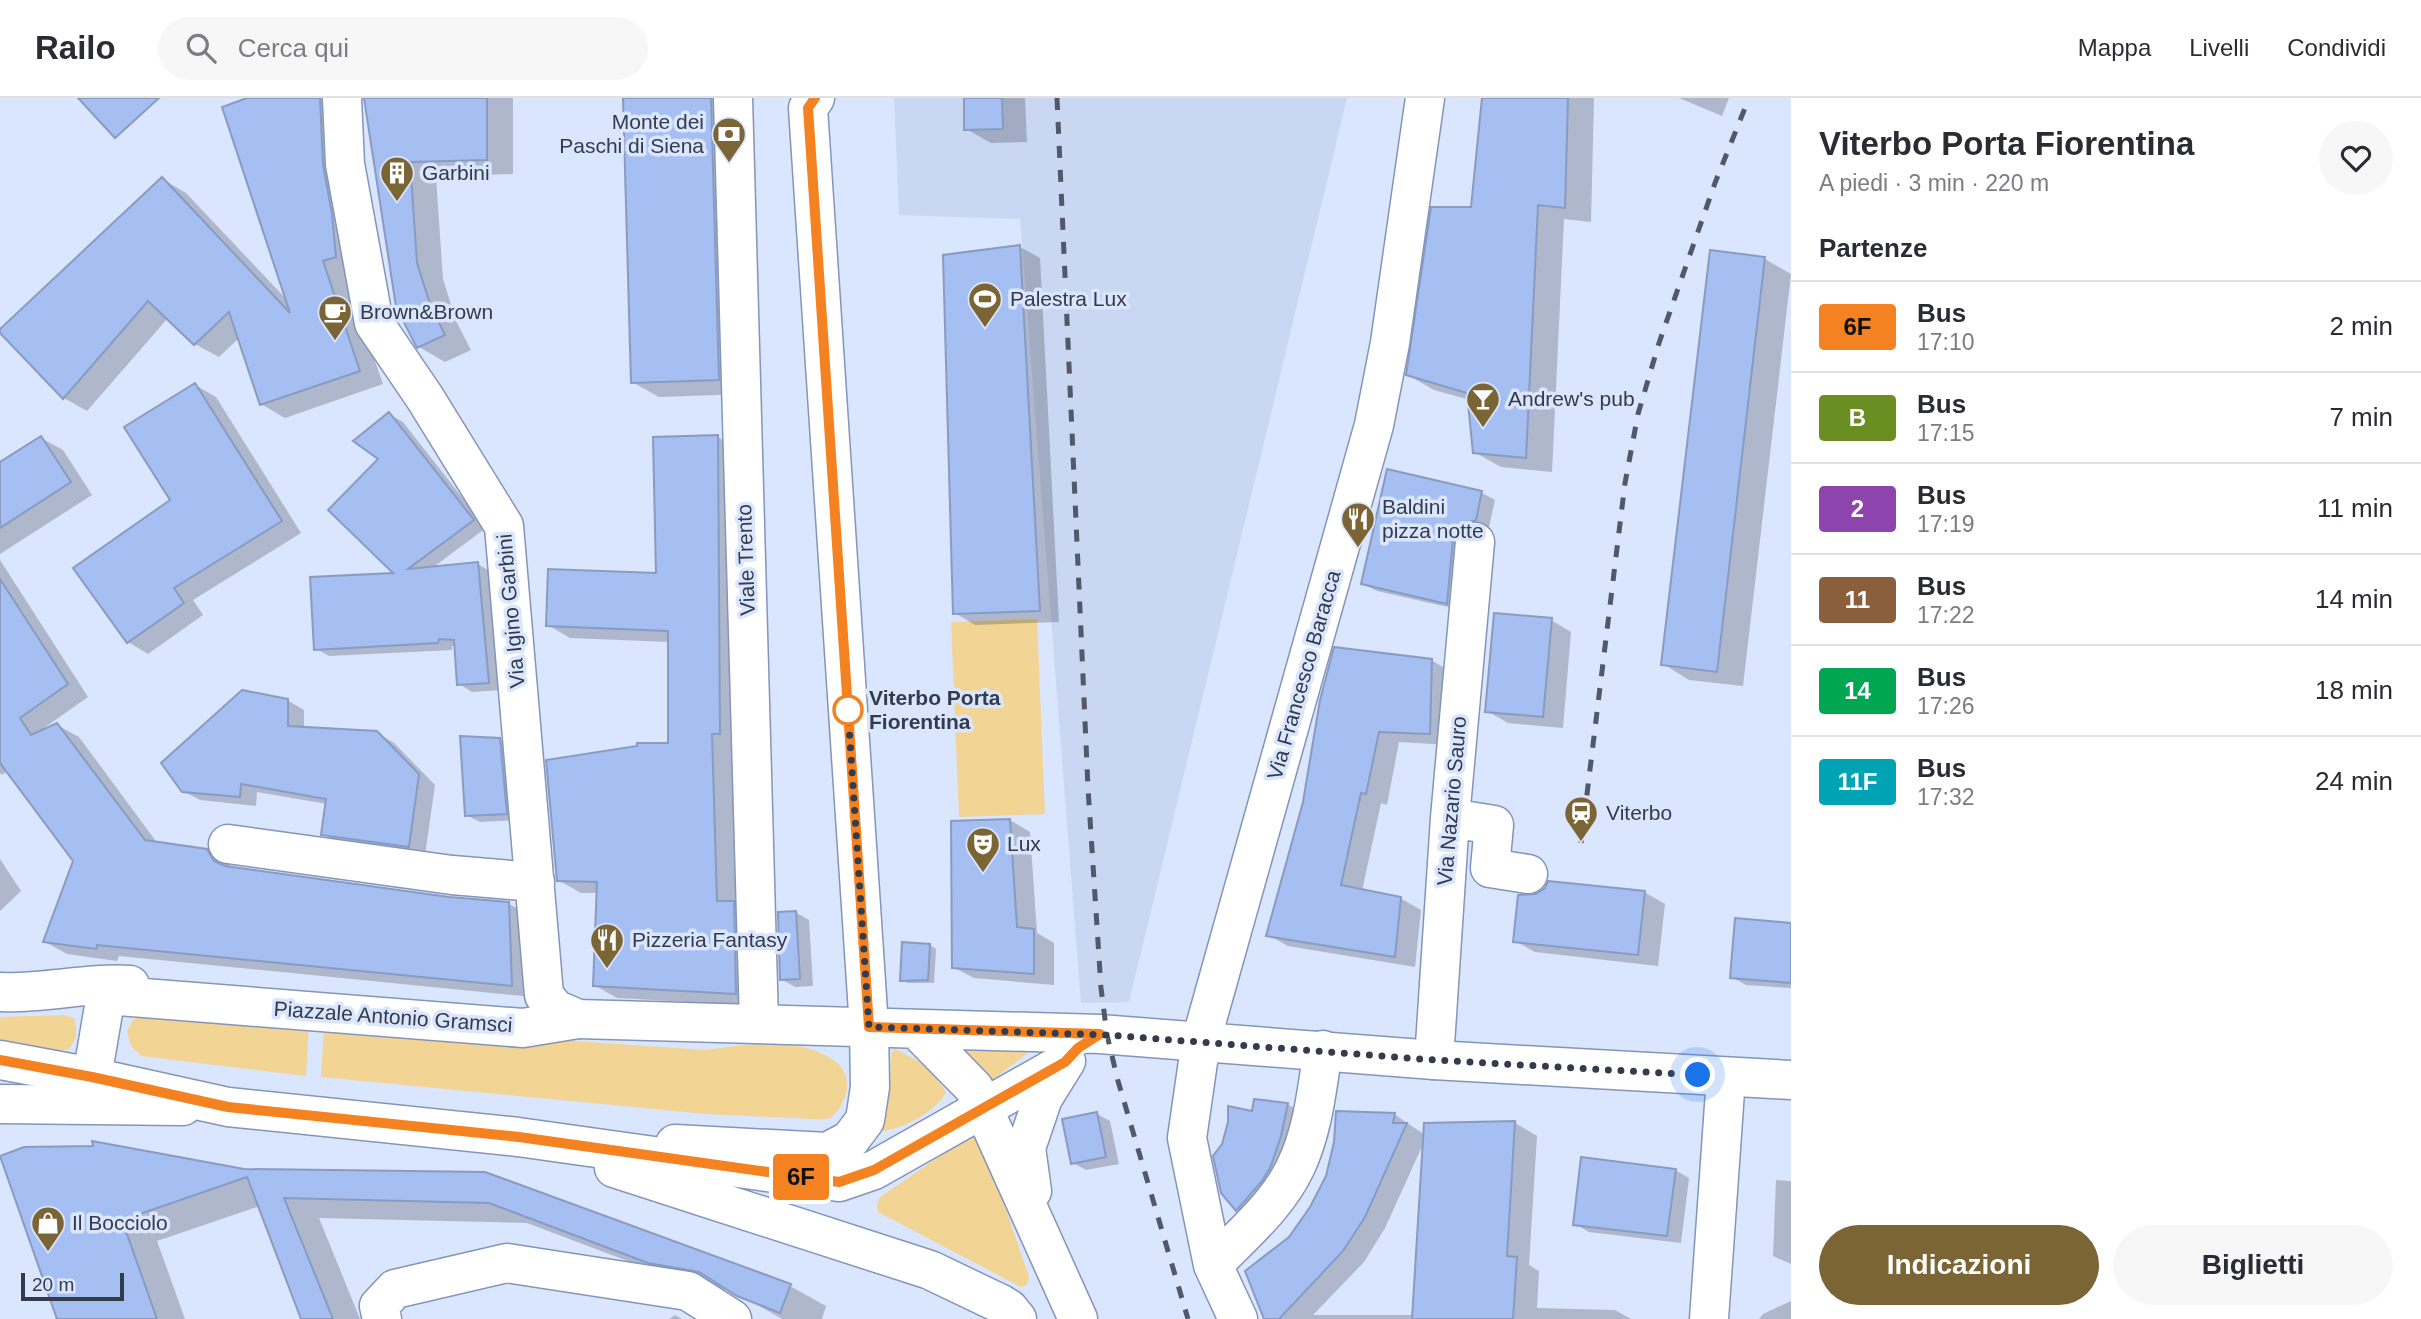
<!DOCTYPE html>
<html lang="it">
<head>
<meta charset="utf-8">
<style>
  body { margin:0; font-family:Arial,sans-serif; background:#f7f7f7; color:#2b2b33; height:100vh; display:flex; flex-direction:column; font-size:26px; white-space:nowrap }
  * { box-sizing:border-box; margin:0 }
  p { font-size:23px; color:#7c7c81 }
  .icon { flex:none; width:38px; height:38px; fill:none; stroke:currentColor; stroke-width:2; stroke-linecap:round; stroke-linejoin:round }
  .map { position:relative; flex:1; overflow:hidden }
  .panel { display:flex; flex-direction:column; background:#fff; width:630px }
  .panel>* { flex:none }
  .badge { padding:0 14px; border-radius:5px; font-size:24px; line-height:46px }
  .scale { position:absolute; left:21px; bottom:18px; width:103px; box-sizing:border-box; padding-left:7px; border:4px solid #343b4b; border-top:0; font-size:19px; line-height:24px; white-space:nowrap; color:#343b4b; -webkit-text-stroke:5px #dae5fe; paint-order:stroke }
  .you { position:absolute; width:35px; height:35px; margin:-18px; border:5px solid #fff; border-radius:50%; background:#1a73e8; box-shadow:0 0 0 10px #1a73e833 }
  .map>.badge { position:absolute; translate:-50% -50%; box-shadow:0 0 0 4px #fff }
  h2 { padding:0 28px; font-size:26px; line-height:63px }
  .round { display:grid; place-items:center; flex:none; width:74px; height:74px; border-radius:37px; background:#f7f7f7 }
  .headline { display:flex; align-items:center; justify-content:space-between; height:119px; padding:0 28px }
  h1 { font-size:33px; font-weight:600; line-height:52px }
  .cta { display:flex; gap:14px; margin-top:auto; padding:14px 28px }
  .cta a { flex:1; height:80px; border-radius:42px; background:#7b6535; color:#fff; font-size:28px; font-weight:600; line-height:80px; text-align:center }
  .cta a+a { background:#f7f7f7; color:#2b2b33 }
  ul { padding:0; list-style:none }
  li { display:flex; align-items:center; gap:21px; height:91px; padding:0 28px; border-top:2px solid #e1e1e2 }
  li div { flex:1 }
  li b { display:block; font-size:26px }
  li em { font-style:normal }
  li .badge { min-width:77px; font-weight:700; text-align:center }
  header { display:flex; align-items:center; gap:42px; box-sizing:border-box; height:98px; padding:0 35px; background:#fff; border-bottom:2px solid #e1e1e2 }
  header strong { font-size:33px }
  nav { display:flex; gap:38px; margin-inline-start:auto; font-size:24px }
  .search { width:490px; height:63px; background:#f7f7f7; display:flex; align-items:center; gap:18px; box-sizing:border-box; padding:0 24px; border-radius:38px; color:#7c7c81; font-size:26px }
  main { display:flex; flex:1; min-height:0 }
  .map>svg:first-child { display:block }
  .built { fill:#cad7f3 }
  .green { fill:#f2d494 }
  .shadow { fill:#0003; fill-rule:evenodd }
  .building { fill:#a6bff2; stroke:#899bc1; stroke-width:2 }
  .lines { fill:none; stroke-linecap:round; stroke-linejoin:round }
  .minor-casing { stroke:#8395bb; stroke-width:41 }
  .major-casing { stroke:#8395bb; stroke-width:41 }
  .minor { stroke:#fff; stroke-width:38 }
  .major { stroke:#fff; stroke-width:38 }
  .rail { stroke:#505869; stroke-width:5; stroke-dasharray:12 12; stroke-linecap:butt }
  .line-casing { stroke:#fff; stroke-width:16 }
  .line { stroke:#f58220; stroke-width:10 }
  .walk { stroke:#343b4b; stroke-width:7; stroke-dasharray:0 12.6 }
  .stop-dot { fill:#fff; stroke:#f58220; stroke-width:3.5 }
  .labels { text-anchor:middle; stroke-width:7; stroke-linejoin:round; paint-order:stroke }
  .poi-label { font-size:21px; fill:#343b4b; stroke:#dae5fe; text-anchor:start }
  .street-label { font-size:21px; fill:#343b4b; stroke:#dae5fe }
  .stop-label { font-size:21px; font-weight:bold; fill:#343b4b; stroke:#dae5fe; text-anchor:start }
</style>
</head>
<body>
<header>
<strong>Railo</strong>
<div class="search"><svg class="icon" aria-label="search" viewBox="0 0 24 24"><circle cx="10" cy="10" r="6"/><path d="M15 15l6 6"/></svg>Cerca qui</div>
<nav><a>Mappa</a><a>Livelli</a><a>Condividi</a></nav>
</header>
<main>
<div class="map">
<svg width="1791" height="1221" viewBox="0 0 1791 1221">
  <rect width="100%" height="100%" fill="#dae5fe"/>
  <path class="built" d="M894,0H1347L1129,904L1081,905L1020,121L899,117Z"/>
  <path class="green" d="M1037,521L1045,716L959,719L951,524Z
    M147,914L309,925L306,978L141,958L131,948L127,933L133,922Z
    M64,917L74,920C78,934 77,942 68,952L29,953L0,947V919Z
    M324,926L706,952C743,947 788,939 823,956C843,965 854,982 843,1003C840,1010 836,1016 830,1020C825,1022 819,1021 814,1021L706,1016L321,979Z
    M956,950L1033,951L990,984Z
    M895,951L928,968L946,994C936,1014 903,1031 882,1033L880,1027L890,990L891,955Z
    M971,1037L981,1038L1029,1179L1027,1187L1021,1189L878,1114L877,1106L880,1099Z"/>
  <path class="shadow" d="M252,0H343L359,172L345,177L383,286L285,320L261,306L239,240L219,259L195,246L168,220L87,313L64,300L162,81L186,95L288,203Z
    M365,0H513V76L436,79L443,181L456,223L471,252L445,264L419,249Z
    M625,0H744L745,296L659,299L632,284Z
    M965,0H1025L1027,44L991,45L966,31Z
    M1483,0H1594L1591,124L1564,121L1552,374L1501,369L1474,354L1470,302L1434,292L1408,277L1472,110Z
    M1679,0H1729L1722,18Z
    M1020,149L1040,160L1059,524L975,527L955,515Z
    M1712,154L1765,161L1791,176L1743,588L1689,582L1663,566Z
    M195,287L216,299L301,435L193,502L203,517L148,556L128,544L172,402Z
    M389,316L403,324L486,430L432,470L478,466L491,474L502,592L472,594L459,586L456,548H452V552L329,558L315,550L397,476L380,361Z
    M718,339L740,352L758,908L617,900L594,887L598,795H581L558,782L670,646V544L570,540L548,527L658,477Z
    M41,340L63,352L92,397L0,456V366Z
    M1482,395L1495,402L1489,429L1479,431L1461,512L1377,493L1363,486Z
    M0,462L88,599L41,632L42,634L57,627L79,639L158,746L207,753L229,766L231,770L449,800L509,806L531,818L533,899L119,858L117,863L67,856L45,844L75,763L8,673L2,677L0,675Z
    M1551,522L1571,534L1563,630L1508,625L1487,613Z
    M1431,562L1452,574L1450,647L1399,644L1387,707L1381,705L1362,793L1400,800L1421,812L1415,869L1288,848L1268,837L1305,705Z
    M287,602L304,612V631L377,635L394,645L435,687L425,757L339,745L323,736L327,706L257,694L256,708L200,702L183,693Z
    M500,642L513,650L520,722L480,724L466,717Z
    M1010,722L1030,734L1037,835L1054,845V887L974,880L953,869Z
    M0,761L21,793L0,813Z
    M1644,794L1665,806L1658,868L1535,854L1515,843Z
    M795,814L809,822L813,888L795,889L781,881Z
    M1791,826V890L1746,887L1732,879Z
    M930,847L936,851L934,885H908L902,882Z
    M1287,1006L1301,1014L1250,1120L1237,1112L1254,1015Z
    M1097,1016L1110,1023L1119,1066L1086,1072L1073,1065Z
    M1394,1016L1425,1037L1515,1025L1537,1038L1529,1167L1539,1173L1537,1210L1615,1212L1631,1221H1266L1290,1140ZM1425,1042L1414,1217H1313L1364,1164L1385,1130Z
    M1,1059L243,1073L484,1075L790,1188L826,1208L822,1221H782L733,1193L686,1185L527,1125L319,1120L360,1221H303L260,1108L157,1143L185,1221H59Z
    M1675,1072L1689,1080L1681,1145L1589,1134L1575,1126Z
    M1776,1082L1791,1083V1166L1773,1158Z
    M1791,1203V1221H1759L1763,1216Z
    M675,1217L682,1221H669Z"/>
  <path class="building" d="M78,0H159L115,40Z
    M247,0H320L323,67L332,116L336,159L323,163L360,273L260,307L229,214L194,247L148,203L63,301L0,235V231L162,79L290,215L222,9Z
    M364,0H487V62L410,64L417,165L430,206L445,237L417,250L396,209Z
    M623,0H711L719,282L631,285Z
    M964,0H1002L1003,31L964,32Z
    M1482,0H1568L1565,110L1538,107L1526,360L1473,355L1467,295L1406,277L1431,109H1471Z
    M1020,147L1040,513L953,516L943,157Z
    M1710,152L1765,159L1717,574L1661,567Z
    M195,285L282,423L174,490L184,505L127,545L73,470L170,402L124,329Z
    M389,314L474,422L408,471L478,464L489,585L457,587L454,542L439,541L438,545L314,552L310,479L393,475L328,412L378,361L353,343Z
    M718,337L720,636H712L717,803H734L736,896L593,888L597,784L557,783L546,662L637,648V645H668V533L546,528L548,471L656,475L653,339Z
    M41,338L71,384L0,430V364Z
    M1387,371L1482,393L1476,422L1465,425L1458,431L1453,441L1447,506L1361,486Z
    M0,481L68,586L20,620L31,637L57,625L145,742L207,751L214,763L225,768L449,799L509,804L512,888L97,847L96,851L43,844L73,763L0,665Z
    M1494,515L1552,520L1543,619L1485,614Z
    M1334,549L1432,561L1430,636L1379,634L1366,696L1361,695L1341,787L1401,799L1395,859L1266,838L1303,704L1320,602Z
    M242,592L288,601V628L377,633L419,676L409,749L321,737L326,701L241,686L240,699L182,694L161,665Z
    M460,638L500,640L507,716L465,718Z
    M1010,721L1017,829L1034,831V876L952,870L951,723Z
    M1548,783L1645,793L1638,857L1513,844L1518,797L1536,796L1545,790Z
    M796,813L800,881L780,882L778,814Z
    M1735,820L1791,825V885L1730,880Z
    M902,844L930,846L928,882L900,883Z
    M1254,1001L1288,1005L1281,1038L1271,1068L1262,1083L1236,1113L1221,1095L1213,1058L1222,1046L1228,1024V1008L1252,1013Z
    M1336,1013L1395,1015L1393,1025H1407L1365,1119L1343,1153L1279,1221H1264L1245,1173L1289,1139L1310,1109L1326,1078L1334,1044Z
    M1097,1014L1106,1059L1071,1066L1062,1021Z
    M1515,1023L1507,1158L1517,1159L1513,1221H1412L1424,1025Z
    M92,1043L244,1071L485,1074L791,1186L780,1215L737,1198L699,1174L648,1165L489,1105L284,1100L333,1221H301L247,1079L122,1122L157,1221H57L0,1058L24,1049L93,1048Z
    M1581,1059L1676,1071L1667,1138L1573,1127Z"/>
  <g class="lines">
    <g class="minor-casing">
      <path id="minor" d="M733,0L759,925
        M1450,720L1494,727L1490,770L1528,776
        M228,746L452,777L535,784
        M0,894C44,896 87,884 130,887
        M1201,943L1187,1040L1213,1167L1238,1221
        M1434,962L1450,720L1475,444
        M92,979L106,897L523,930L578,921
        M0,1006L183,1008
        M675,1046L827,1054L850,1042L865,1022L870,989L869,929L808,10L815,0
        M1213,1167C1242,1137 1278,1107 1296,1068C1313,1032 1317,991 1323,952
        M382,1221L379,1208L395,1191L507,1165L688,1193L732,1221
        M1709,1221L1726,979"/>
    </g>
    <g class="major-casing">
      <path id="major" d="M342,0L345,66L374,225L425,300L504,428L544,897L555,911L578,921L1100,936L1434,962L1791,982
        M916,931L974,990L1078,1221
        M1201,943L1374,327L1390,245L1425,0
        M0,962L92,979L228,1009L518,1039L839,1084L874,1072L1065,964
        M614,1070L930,1172L1001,1206L1009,1211L1017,1221
        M1032,1093L1026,1050L1043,1000L1066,963"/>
    </g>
    <use href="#minor" class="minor"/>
    <use href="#major" class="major"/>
    <path class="rail" d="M1057,0L1088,690L1101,890L1107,937L1118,983L1188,1221
      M1581,745L1625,385L1638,316L1659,245L1715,85L1749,0"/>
  </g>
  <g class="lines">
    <g class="line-casing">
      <path id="line" d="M0,962L92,979L228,1009L519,1039L839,1084L874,1072L1065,964L1078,950L1100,936L869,929L808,10L815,0"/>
    </g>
    <use href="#line" class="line"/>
    <path class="walk" d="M848,612L869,929L1107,937L1434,962L1698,977"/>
  </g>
  <defs>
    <g id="bank-pin" transform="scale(1.75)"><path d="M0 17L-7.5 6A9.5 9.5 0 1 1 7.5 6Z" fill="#7b6535" stroke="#dae5fe"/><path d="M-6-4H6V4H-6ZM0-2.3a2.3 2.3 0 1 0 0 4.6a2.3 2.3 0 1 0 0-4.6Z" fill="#fff"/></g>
    <g id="building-pin" transform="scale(1.75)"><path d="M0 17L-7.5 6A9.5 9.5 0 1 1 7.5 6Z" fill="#7b6535" stroke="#dae5fe"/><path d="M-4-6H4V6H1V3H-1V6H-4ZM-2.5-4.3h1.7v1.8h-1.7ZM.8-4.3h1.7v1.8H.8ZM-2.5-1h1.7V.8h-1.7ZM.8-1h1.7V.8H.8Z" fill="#fff"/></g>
    <g id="stadium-pin" transform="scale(1.75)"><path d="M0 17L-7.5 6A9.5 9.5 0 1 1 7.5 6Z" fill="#7b6535" stroke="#dae5fe"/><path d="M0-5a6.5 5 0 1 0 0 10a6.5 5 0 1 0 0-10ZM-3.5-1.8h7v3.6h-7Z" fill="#fff"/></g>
    <g id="cafe-pin" transform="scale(1.75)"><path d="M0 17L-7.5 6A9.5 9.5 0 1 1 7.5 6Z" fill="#7b6535" stroke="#dae5fe"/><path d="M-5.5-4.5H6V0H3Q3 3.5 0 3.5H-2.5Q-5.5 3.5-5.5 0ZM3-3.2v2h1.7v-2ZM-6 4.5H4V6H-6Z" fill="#fff"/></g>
    <g id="bar-pin" transform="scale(1.75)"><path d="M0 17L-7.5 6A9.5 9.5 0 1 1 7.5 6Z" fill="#7b6535" stroke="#dae5fe"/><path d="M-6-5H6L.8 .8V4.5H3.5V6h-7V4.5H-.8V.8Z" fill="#fff"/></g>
    <g id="restaurant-pin" transform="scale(1.75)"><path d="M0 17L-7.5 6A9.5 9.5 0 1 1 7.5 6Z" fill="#7b6535" stroke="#dae5fe"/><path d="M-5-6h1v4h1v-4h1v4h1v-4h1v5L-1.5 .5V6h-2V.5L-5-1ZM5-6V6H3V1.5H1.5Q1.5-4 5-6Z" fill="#fff"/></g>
    <g id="station-pin" transform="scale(1.75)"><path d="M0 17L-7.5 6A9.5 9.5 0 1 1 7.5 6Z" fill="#7b6535" stroke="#dae5fe"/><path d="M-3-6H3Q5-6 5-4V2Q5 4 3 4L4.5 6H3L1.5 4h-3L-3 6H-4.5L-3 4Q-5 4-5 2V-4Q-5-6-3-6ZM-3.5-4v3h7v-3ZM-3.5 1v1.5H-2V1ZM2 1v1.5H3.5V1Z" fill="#fff"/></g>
    <g id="theatre-pin" transform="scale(1.75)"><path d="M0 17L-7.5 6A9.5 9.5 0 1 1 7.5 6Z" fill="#7b6535" stroke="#dae5fe"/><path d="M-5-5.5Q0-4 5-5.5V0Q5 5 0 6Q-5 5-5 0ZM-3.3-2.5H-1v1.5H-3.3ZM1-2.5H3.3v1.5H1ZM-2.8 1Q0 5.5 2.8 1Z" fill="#fff"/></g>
    <g id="shop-pin" transform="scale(1.75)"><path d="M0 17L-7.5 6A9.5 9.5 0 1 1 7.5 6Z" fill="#7b6535" stroke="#dae5fe"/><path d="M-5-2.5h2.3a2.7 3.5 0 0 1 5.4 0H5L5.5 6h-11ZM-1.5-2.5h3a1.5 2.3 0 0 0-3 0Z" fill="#fff"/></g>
  </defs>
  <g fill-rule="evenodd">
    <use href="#bank-pin" x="729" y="36"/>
    <use href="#building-pin" x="397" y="75"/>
    <use href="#stadium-pin" x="985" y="201"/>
    <use href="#cafe-pin" x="335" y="214"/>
    <use href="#bar-pin" x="1483" y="301"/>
    <use href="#restaurant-pin" x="1358" y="421"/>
    <use href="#station-pin" x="1581" y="715"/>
    <use href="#theatre-pin" x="983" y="746"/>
    <use href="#restaurant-pin" x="607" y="842"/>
    <use href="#shop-pin" x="48" y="1125"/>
  </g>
  <circle class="stop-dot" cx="848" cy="612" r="14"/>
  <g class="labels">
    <g class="poi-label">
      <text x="704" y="31" text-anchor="end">Monte dei<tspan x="704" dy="24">Paschi di Siena</tspan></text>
      <text x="422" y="82">Garbini</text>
      <text x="1010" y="208">Palestra Lux</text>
      <text x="360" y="221">Brown&amp;Brown</text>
      <text x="1508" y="308">Andrew's pub</text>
      <text x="1382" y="416">Baldini<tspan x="1382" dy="24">pizza notte</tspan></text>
      <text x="1606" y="722">Viterbo</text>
      <text x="1007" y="753">Lux</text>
      <text x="632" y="849">Pizzeria Fantasy</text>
      <text x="72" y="1132">Il Bocciolo</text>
    </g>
    <g class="street-label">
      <text transform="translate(746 462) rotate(-92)" y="7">Viale Trento</text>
      <text transform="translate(511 513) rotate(-95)" y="7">Via Igino Garbini</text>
      <text transform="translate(1304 577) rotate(-74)" y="7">Via Francesco Baracca</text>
      <text transform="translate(1452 703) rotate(-85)" y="7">Via Nazario Sauro</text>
      <text transform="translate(393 919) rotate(4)" y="7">Piazzale Antonio Gramsci</text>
    </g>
    <g class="stop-label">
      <text x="869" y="607">Viterbo Porta<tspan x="869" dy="24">Fiorentina</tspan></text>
    </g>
  </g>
</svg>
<div class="scale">20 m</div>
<div class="you" style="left:1698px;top:977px"></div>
<b class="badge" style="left:801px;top:1079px;background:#f58220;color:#111">6F</b>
</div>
<section class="panel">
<div class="headline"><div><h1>Viterbo Porta Fiorentina</h1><p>A piedi · 3 min · 220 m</p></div><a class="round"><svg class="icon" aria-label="heart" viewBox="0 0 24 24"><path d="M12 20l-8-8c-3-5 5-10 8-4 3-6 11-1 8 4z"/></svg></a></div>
<h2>Partenze</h2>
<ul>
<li><span class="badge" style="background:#f58220;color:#111">6F</span><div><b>Bus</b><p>17:10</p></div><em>2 min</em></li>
<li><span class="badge" style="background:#6b8e23;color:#fff">B</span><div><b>Bus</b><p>17:15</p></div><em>7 min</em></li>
<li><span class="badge" style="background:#8e44ad;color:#fff">2</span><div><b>Bus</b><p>17:19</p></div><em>11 min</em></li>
<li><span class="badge" style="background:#8b5e3c;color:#fff">11</span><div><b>Bus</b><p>17:22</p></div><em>14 min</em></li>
<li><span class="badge" style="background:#00a651;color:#fff">14</span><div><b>Bus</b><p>17:26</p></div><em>18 min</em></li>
<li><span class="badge" style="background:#00a3b4;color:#fff">11F</span><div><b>Bus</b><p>17:32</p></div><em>24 min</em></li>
</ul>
<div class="cta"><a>Indicazioni</a><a>Biglietti</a></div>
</section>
</main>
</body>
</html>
